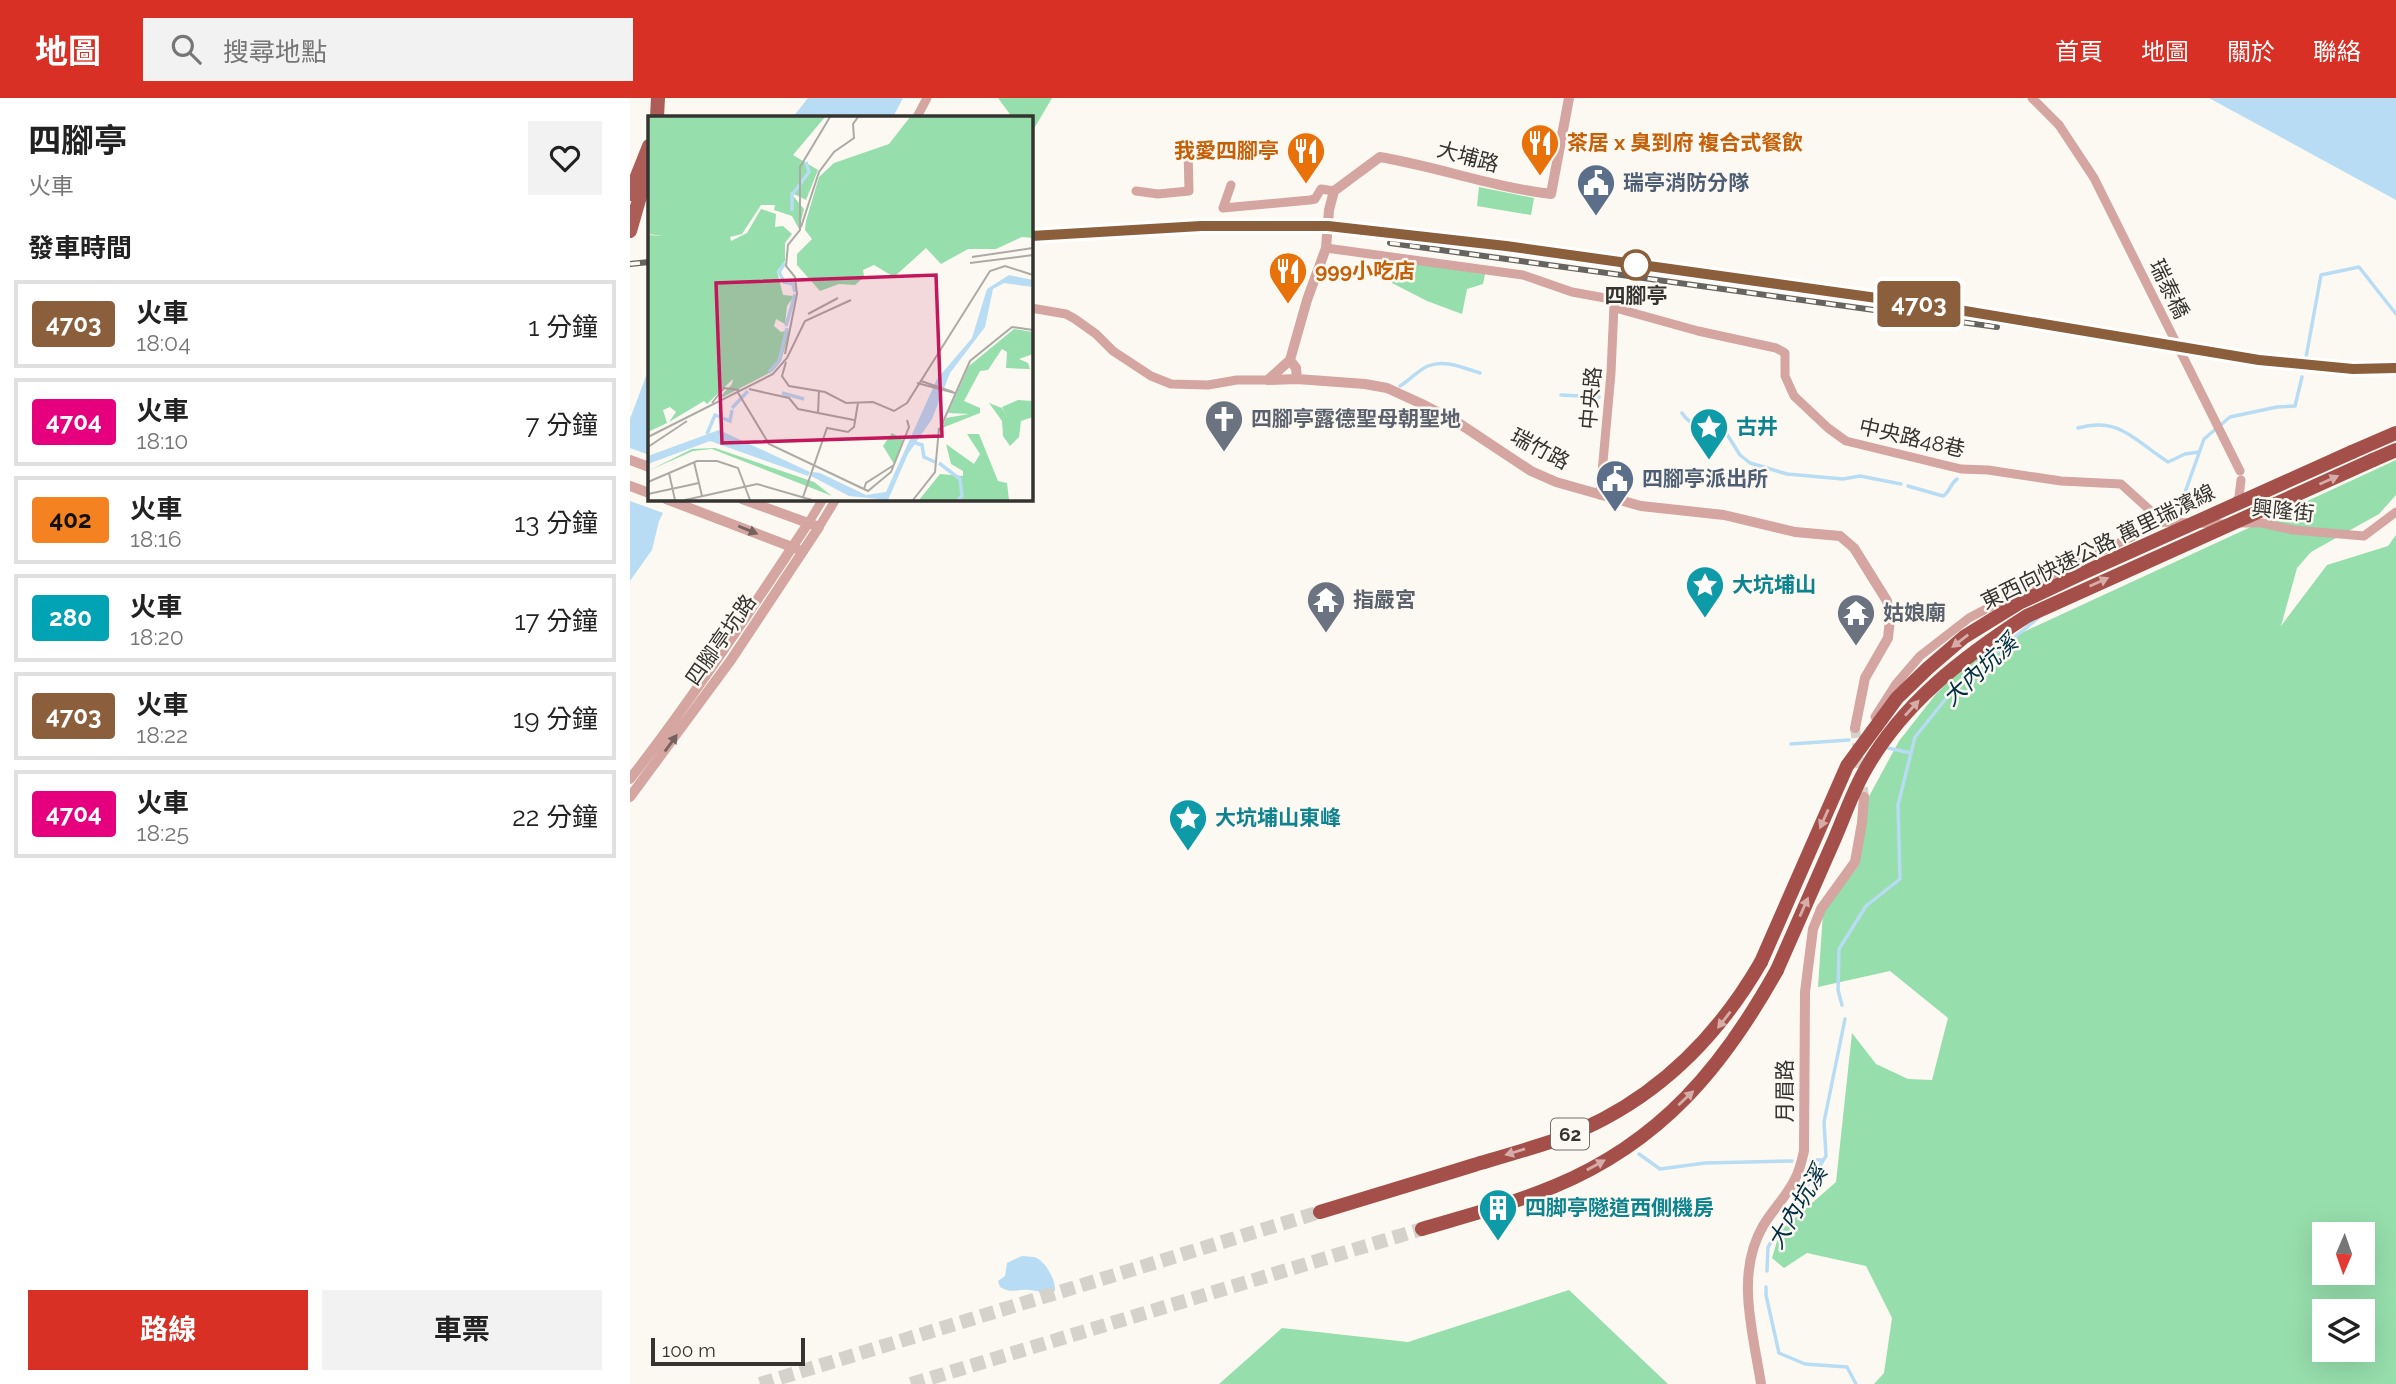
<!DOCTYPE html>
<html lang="zh-TW">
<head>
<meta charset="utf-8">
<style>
  body { margin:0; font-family:Raleway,"Noto Sans TC",sans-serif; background:#f2f2f2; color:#222; height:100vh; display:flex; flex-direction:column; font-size:26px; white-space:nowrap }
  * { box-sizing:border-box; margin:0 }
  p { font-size:23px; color:#767676 }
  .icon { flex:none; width:38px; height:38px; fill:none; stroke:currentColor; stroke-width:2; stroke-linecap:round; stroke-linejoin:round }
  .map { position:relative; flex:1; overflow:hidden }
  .panel { display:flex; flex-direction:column; background:#fff; width:630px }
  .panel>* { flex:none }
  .badge { padding:0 14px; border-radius:5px; font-size:24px; line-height:46px }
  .needle { width:46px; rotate:182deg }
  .tools { position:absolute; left:1682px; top:1124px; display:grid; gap:14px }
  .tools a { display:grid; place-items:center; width:63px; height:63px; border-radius:0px; background:#fff; box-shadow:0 7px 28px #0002; font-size:35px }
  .scale { position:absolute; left:21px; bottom:18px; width:154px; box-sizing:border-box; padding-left:7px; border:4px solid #353431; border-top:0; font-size:19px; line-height:24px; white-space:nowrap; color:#353431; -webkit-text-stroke:5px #fcf9f2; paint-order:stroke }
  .map>.badge { position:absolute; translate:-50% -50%; box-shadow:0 0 0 4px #fff }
  h2 { padding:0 28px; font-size:26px; line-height:63px }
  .round { display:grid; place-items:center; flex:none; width:74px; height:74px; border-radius:0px; background:#f2f2f2 }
  .summary { display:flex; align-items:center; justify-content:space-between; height:119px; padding:0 28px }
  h1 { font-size:33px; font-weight:700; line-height:52px }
  .primary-button { display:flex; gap:14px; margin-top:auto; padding:14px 28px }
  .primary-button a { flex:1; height:80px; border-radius:0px; background:#d93025; color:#fff; font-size:28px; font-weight:700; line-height:80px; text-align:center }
  .primary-button a+a { background:#f2f2f2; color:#222 }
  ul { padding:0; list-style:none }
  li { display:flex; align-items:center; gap:21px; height:88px; margin:0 14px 10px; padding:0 14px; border:4px solid #e0e0e0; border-radius:0px }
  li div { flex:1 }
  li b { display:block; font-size:26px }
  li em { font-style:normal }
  li .badge { min-width:77px; font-weight:700; text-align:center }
  header { display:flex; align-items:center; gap:42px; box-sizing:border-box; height:98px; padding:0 35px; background:#d93025; color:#fff }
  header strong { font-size:33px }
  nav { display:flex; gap:38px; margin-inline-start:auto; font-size:24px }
  .search { width:490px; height:63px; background:#f2f2f2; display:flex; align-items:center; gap:18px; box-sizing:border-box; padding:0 24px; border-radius:0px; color:#767676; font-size:26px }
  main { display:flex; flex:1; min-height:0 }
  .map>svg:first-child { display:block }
  .green { fill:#96deac; fill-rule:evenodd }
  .water { fill:#b7dcf3 }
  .pier { fill:#fcf9f2 }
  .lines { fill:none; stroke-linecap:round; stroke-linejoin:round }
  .stream { stroke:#b7dcf3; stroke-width:3.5 }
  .tertiary-tunnel { stroke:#d4d2cb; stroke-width:10; stroke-dasharray:10 5; stroke-linecap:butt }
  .trunk-tunnel { stroke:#d4d2cb; stroke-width:14; stroke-dasharray:14 7; stroke-linecap:butt }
  .minor { stroke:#d4a5a1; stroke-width:9 }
  .tertiary { stroke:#d4a5a1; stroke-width:10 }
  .primary { stroke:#ad5d58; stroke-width:14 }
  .trunk { stroke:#a54f4b; stroke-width:14 }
  .rail-casing { stroke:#656460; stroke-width:6 }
  .rail { stroke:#fcf9f2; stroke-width:3.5; stroke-dasharray:10; stroke-linecap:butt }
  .minor-bridge { stroke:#d4a5a1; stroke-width:9 }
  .trunk-bridge { stroke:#a54f4b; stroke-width:14 }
  .oneway { fill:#d5aca7 }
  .oneway2 { fill:#75615e }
  .line-casing { stroke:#fff; stroke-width:16 }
  .line { stroke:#8b5e3c; stroke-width:10 }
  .stop-dot { fill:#fff; stroke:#8b5e3c; stroke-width:3.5 }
  .labels { text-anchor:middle; stroke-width:5; stroke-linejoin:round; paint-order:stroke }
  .shield { fill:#fcf9f2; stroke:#716f6b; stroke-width:2 }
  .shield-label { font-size:19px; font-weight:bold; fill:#353431 }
  .food-label { font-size:21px; font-weight:bold; fill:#c56008; stroke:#fcf9f2; text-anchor:start }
  .street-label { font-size:21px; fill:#353431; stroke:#fcf9f2 }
  .service-label { font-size:21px; font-weight:bold; fill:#4e5e75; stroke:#fcf9f2; text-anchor:start }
  .stop-label { font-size:21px; font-weight:bold; fill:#353431; stroke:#fcf9f2 }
  .worship-label { font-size:21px; font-weight:bold; fill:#5b616d; stroke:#fcf9f2; text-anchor:start }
  .culture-label { font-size:21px; font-weight:bold; fill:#0d838f; stroke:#fcf9f2; text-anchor:start }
  .water-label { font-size:23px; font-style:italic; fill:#002f45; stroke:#fcf9f2 }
  .inset-river { fill:none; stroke:#b7dcf3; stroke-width:3.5 }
  .inset-road { fill:none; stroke:#acaaa5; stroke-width:2 }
  .view { fill:#c2185b; fill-opacity:0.15; stroke:#c2185b; stroke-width:3.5 }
  .inset-edge { fill:none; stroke:#353431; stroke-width:3.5 }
</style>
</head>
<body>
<header>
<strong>地圖</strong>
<div class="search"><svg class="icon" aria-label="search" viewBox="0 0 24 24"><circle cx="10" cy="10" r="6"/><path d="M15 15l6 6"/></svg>搜尋地點</div>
<nav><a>首頁</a><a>地圖</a><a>關於</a><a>聯絡</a></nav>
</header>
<main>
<section class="panel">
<div class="summary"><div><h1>四腳亭</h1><p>火車</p></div><a class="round"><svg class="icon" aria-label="heart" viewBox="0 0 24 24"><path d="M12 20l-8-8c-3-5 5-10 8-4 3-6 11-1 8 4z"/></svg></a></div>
<h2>發車時間</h2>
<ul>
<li><span class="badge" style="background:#8b5e3c;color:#fff">4703</span><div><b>火車</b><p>18:04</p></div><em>1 分鐘</em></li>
<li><span class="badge" style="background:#e6007e;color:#fff">4704</span><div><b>火車</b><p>18:10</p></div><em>7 分鐘</em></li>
<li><span class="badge" style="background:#f58220;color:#111">402</span><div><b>火車</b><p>18:16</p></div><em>13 分鐘</em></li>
<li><span class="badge" style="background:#00a3b4;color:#fff">280</span><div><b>火車</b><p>18:20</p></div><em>17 分鐘</em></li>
<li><span class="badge" style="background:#8b5e3c;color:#fff">4703</span><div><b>火車</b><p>18:22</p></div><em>19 分鐘</em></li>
<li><span class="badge" style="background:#e6007e;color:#fff">4704</span><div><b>火車</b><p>18:25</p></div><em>22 分鐘</em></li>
</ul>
<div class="primary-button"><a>路線</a><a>車票</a></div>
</section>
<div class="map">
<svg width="1766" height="1286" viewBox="0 0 1766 1286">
  <rect width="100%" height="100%" fill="#fcf9f2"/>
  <path class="green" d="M368,0H422L402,34L401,19H382Z
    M849,89L904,100L901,117L847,108Z
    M771,164L855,176L853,186L837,191L832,216L797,203L762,185Z
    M1766,362V397L1749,416L1681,454L1667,470L1651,528L1697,467L1758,448L1766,437V1286H1244L1254,1275L1262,1220L1236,1168L1177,1155L1154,1170L1142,1160L1150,1133L1206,1084L1222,935L1246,966L1278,981L1302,982L1318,920L1260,873L1188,889L1193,814L1229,767L1237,702L1269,643L1306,596L1334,568L1389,536ZM1694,1136H1732V1174H1694ZM1694,1213H1732V1251H1694Z
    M939,1192L1038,1286H589L652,1230L778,1244Z"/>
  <path class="water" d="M178,0H273L263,19H163Z
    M1579,0H1766V102Z
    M19,270V401H40L29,423L22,452L0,483V321Z
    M392,1158C393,1158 403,1159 404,1159C415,1162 426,1182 425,1193C415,1196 410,1193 400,1192C388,1191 381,1196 370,1189L368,1183L375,1178L377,1165Z"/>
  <path class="pier" d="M0,350L19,357V401H43L36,416L0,403Z"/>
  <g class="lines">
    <path class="stream" d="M1675,265L1691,177L1729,169L1766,216
      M770,288C779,283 788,272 798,268C815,261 834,270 850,275
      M931,297L969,299
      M1052,315C1060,328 1071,328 1085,328
      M1093,330L1110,357L1120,365L1157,376L1213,381L1230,378L1271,386
      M1448,330C1490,318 1506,344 1538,364L1555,356L1569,354
      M1278,388L1313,398C1320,394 1320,386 1327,381
      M1535,414L1553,400L1574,341L1600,319L1647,309L1665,308L1672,279
      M1161,646L1219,642
      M1253,649L1281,655
      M1212,907L1208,892L1209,851L1236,808L1270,781L1268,707L1285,639L1327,587L1408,520
      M1009,1056L1030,1071L1075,1065L1162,1063
      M1181,1062H1193
      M1137,1173L1138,1149L1196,1058L1194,1024L1215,921
      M1136,1189V1197L1149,1255L1175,1266L1217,1269L1226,1286"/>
    <path class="tertiary-tunnel" d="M1225,630L1234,699"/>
    <path class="trunk-tunnel" d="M130,1286L690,1114
      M281,1286L792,1131"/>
    <path class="minor" d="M1402,0L1429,27
      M287,19L297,0
      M601,87L593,110L680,102L685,101L691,91L704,93
      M506,93L528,96L559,93L558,52
      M696,150L893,177L942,194L975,200L989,211L1068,233L1146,250L1155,255V278L1164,298L1198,330L1216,343L1331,371L1358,372L1431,383L1491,386L1533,424
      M401,210L436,216L445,221L466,236L483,253L521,278L541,286L578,287L607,282H638
      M970,397L981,275L984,207
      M1604,406L1609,399L1611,382
      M179,424L193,401
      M1609,425H1632L1663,432L1734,438L1766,414
      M189,429L206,401
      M1245,619L1266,586L1290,558L1339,520L1413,481L1533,424L1595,426"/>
    <path class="tertiary" d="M667,281L666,270L660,262L677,202L696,150L699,112L704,93L750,59C808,69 863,89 921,96L939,0
      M638,282L667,281L735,286L757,290L792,306L830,326L901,373L926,384L1011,408L1094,417L1165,434L1210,438L1224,450L1257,503L1260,521L1258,540L1235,580L1225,630
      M638,282L660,262
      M0,362L19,369
      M0,388L19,395
      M36,401L167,451
      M0,681C64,599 121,511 179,424
      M0,699L101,562L189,429L112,401
      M1131,1286C1123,1234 1105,1176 1133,1128C1143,1111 1158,1097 1166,1079C1170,1071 1172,1062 1174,1053L1175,894L1183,831L1191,811L1225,764L1232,725L1234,699"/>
    <path class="primary" d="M27,19L28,0
      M0,96L19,48
      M0,133L19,67"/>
    <path class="trunk" d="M1722,354L1766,335
      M1743,362L1766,352
      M690,1114C742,1098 793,1083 844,1067C871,1059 899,1051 926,1042C1017,1009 1083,947 1131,864
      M792,1131C836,1118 882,1106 925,1088C1031,1044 1093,969 1147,872"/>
    <g class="rail-casing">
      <path id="rail" d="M401,138L571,128H698L876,148L1311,210L1629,262L1723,271L1766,270
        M760,145L1367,229
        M0,166L19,164"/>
    </g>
    <use href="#rail" class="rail"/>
    <path class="minor-bridge" d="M1429,27L1464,80L1610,373"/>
    <path class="trunk-bridge" d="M1131,864L1217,668L1267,600L1298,570L1334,539L1389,505L1455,474L1722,354
      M1147,872C1166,828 1186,784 1205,740C1214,719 1222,696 1233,676C1270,607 1333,559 1397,518L1743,362"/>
  </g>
  <defs><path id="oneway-solid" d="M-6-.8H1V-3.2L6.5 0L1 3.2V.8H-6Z" transform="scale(1.75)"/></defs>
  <g class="oneway">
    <use href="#oneway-solid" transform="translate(1699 382) rotate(-24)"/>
    <use href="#oneway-solid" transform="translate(1469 484) rotate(-24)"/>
    <use href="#oneway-solid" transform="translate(1330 543) rotate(142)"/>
    <use href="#oneway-solid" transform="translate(1282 610) rotate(-48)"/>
    <use href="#oneway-solid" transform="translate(1194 721) rotate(114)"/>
    <use href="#oneway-solid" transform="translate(1174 809) rotate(-66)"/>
    <use href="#oneway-solid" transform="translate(1094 922) rotate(128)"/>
    <use href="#oneway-solid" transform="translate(1056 1000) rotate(-43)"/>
    <use href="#oneway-solid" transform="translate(885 1054) rotate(163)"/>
    <use href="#oneway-solid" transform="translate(966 1067) rotate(-29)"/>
  </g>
  <g class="oneway2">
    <use href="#oneway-solid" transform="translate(118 432) rotate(22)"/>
    <use href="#oneway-solid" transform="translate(41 645) rotate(-54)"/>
  </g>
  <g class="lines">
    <g class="line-casing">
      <path id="line" d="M401,138L571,128H698L876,148L1311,209L1629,262L1723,271L1766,270"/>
    </g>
    <use href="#line" class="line"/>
  </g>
  <defs>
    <g id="restaurant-pin" transform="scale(2.0125)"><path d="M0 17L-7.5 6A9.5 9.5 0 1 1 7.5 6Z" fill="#e8710a" stroke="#fcf9f2"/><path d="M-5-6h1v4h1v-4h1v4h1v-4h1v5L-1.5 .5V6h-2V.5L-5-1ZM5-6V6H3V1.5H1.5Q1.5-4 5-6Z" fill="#fff"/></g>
    <g id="civic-pin" transform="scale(2.0125)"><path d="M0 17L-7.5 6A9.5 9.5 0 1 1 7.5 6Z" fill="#5c6f8a" stroke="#fcf9f2"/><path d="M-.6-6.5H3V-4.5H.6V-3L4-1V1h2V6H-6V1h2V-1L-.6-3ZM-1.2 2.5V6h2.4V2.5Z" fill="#fff"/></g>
    <g id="church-pin" transform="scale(2.0125)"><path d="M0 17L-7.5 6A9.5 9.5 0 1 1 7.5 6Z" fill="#6b7280" stroke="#fcf9f2"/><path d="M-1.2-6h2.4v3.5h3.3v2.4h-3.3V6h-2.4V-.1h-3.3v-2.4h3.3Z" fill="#fff"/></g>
    <g id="sight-pin" transform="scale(2.0125)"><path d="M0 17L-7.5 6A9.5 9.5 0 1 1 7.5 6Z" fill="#0f9aa8" stroke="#fcf9f2"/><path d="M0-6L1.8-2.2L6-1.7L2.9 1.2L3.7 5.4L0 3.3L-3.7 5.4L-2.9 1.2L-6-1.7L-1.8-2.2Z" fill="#fff"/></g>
    <g id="temple-pin" transform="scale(2.0125)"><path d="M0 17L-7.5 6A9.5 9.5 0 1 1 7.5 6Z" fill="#6b7280" stroke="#fcf9f2"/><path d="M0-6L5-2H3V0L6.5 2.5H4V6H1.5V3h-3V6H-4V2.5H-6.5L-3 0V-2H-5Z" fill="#fff"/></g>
    <g id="building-pin" transform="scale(2.0125)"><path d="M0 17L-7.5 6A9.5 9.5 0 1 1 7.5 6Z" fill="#0f9aa8" stroke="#fcf9f2"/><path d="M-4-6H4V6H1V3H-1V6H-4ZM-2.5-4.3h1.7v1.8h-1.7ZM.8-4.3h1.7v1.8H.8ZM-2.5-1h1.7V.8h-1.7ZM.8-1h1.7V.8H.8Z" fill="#fff"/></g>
  </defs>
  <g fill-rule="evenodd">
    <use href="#restaurant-pin" x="910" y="45"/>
    <use href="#restaurant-pin" x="676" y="53"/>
    <use href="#civic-pin" x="966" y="85"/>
    <use href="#restaurant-pin" x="658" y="173"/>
    <use href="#church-pin" x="594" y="321"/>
    <use href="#sight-pin" x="1079" y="329"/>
    <use href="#civic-pin" x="985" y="381"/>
    <use href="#sight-pin" x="1075" y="487"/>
    <use href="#temple-pin" x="696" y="502"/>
    <use href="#temple-pin" x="1226" y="515"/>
    <use href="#sight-pin" x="558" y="720"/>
    <use href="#building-pin" x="868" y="1110"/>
  </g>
  <circle class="stop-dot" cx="1006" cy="167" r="14"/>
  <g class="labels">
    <rect class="shield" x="921" y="1020.5" width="38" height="31" rx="5"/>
    <g class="shield-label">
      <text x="940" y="1043">62</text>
    </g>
    <g class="food-label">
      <text x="937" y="52">茶居 x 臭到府 複合式餐飲</text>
      <text x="649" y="60" text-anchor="end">我愛四腳亭</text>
      <text x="685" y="180">999小吃店</text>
    </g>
    <g class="street-label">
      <text transform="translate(838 59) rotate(15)" y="7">大埔路</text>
      <text transform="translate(1539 191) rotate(64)" y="7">瑞泰橋</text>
      <text transform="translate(961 300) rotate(-85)" y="7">中央路</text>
      <text transform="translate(1282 340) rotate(13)" y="7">中央路48巷</text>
      <text transform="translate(910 351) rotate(28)" y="7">瑞竹路</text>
      <text transform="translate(1653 413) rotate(6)" y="7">興隆街</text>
      <text transform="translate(1468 449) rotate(-26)" y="7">東西向快速公路 萬里瑞濱線</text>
      <text transform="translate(91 542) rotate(-55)" y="7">四腳亭坑路</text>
      <text transform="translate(1155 993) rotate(-90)" y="7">月眉路</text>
    </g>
    <g class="service-label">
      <text x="993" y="92">瑞亭消防分隊</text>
      <text x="1012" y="388">四腳亭派出所</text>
    </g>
    <g class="stop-label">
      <text x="1006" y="205">四腳亭</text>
    </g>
    <g class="worship-label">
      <text x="621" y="328">四腳亭露德聖母朝聖地</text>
      <text x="723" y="509">指嚴宮</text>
      <text x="1253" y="522">姑娘廟</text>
    </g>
    <g class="culture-label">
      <text x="1106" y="336">古井</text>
      <text x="1102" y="494">大坑埔山</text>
      <text x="585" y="727">大坑埔山東峰</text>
      <text x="895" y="1117">四脚亭隧道西側機房</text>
    </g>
    <g class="water-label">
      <text transform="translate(1350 572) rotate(-43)" y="8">大內坑溪</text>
      <text transform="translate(1167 1109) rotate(-59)" y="8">大內坑溪</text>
    </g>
  </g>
  <g transform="translate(18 18)">
    <rect width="385" height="385" fill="#fcf9f2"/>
    <path d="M0,1H177L145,39L170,54L158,84L142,76L156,93L151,113L144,100L126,94L127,89H113L94,118L82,121L83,125L99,117L113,93L128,98L127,111L135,110L144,118L137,127V145L129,155L135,179L146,180L139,190L137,208L128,203L126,210L133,216L142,214L133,245L125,255L69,284L84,268L85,263L59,288L56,285L21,306L28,296L22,291L15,294L19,307L0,316V119L16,120L0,118ZM262,1H385V122L374,121L348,133H320L293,148L278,132L246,161L226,149L215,154L216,161L207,169L191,168L172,175L149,149V138L164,123L157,114L158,105L171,61L186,47L241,28ZM366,213L385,216V238L371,243L380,247L382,253L358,252L359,236L354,233L340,254L332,255L316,285L332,292V297L294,312L298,302L321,298L300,297L321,250ZM370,284L385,285V301L373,305L371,321L362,330L355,320L354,305L341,287L354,292L359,301L354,291ZM244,317L255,324L246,348L235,330ZM319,318H331L350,365L359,367L361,384H271L292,358L315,360V355L303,348L298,328L326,348L332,338ZM67,332L166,366L184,380L64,333L45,335L0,355L44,333Z" fill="#96deac"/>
    <path d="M361,159L385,164V171L356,167L345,173L337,211L302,257L284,303L260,338L240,384L201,380L163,360L165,356L172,357L218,379L238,376L289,263L324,222L339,173ZM71,314L162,356L160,360L62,325L0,348V340Z" fill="#b7dcf3"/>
    <path class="inset-river" d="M144,95V79L161,56L158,46M137,147L131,156L136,166L145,168L147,176M138,210L147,178M121,256L131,245L139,212M134,277L156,283M84,292L100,275M59,318L67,299L82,305L84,294M267,327L274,329L276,341L287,346M291,347L312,363L314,380L310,384"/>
    <path class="inset-road" d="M153,111L171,56L186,36L206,22L205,8L210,1M324,141L385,132M322,147L385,139M160,198L190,182M137,238L149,178L147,161L138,150L140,129L152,114V51L182,1M138,246L134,260L141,270L177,276L198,287L225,286L246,295L259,287L342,155L357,150L385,159M273,265L305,276M269,267L307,277M101,273L141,282L150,293L206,304M89,275L121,328L220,375L243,356L261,311L259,304M64,287L76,272L91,274M170,297L171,274M291,315L322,245L364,211L385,214M0,321L125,258L139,242L157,205L203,184M0,331L39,305M46,346L54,380M21,357L27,384M0,366L49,345H69L90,352L102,384M216,373L218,367L246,349M0,378L51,367M155,381L179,312L200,316L206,311L210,287M37,384L109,368L164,384M265,384L287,356L291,312"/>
    <path class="view" d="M288,159L294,320L74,327L68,167Z"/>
    <rect width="385" height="385" class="inset-edge"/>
  </g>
</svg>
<div class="tools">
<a><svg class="needle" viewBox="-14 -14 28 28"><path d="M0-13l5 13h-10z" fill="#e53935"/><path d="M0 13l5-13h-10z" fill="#767676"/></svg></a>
<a><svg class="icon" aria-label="layers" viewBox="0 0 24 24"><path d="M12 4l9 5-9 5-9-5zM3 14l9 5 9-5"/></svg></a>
</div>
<div class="scale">100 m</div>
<b class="badge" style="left:1289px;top:206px;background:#8b5e3c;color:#fff">4703</b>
</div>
</main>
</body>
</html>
